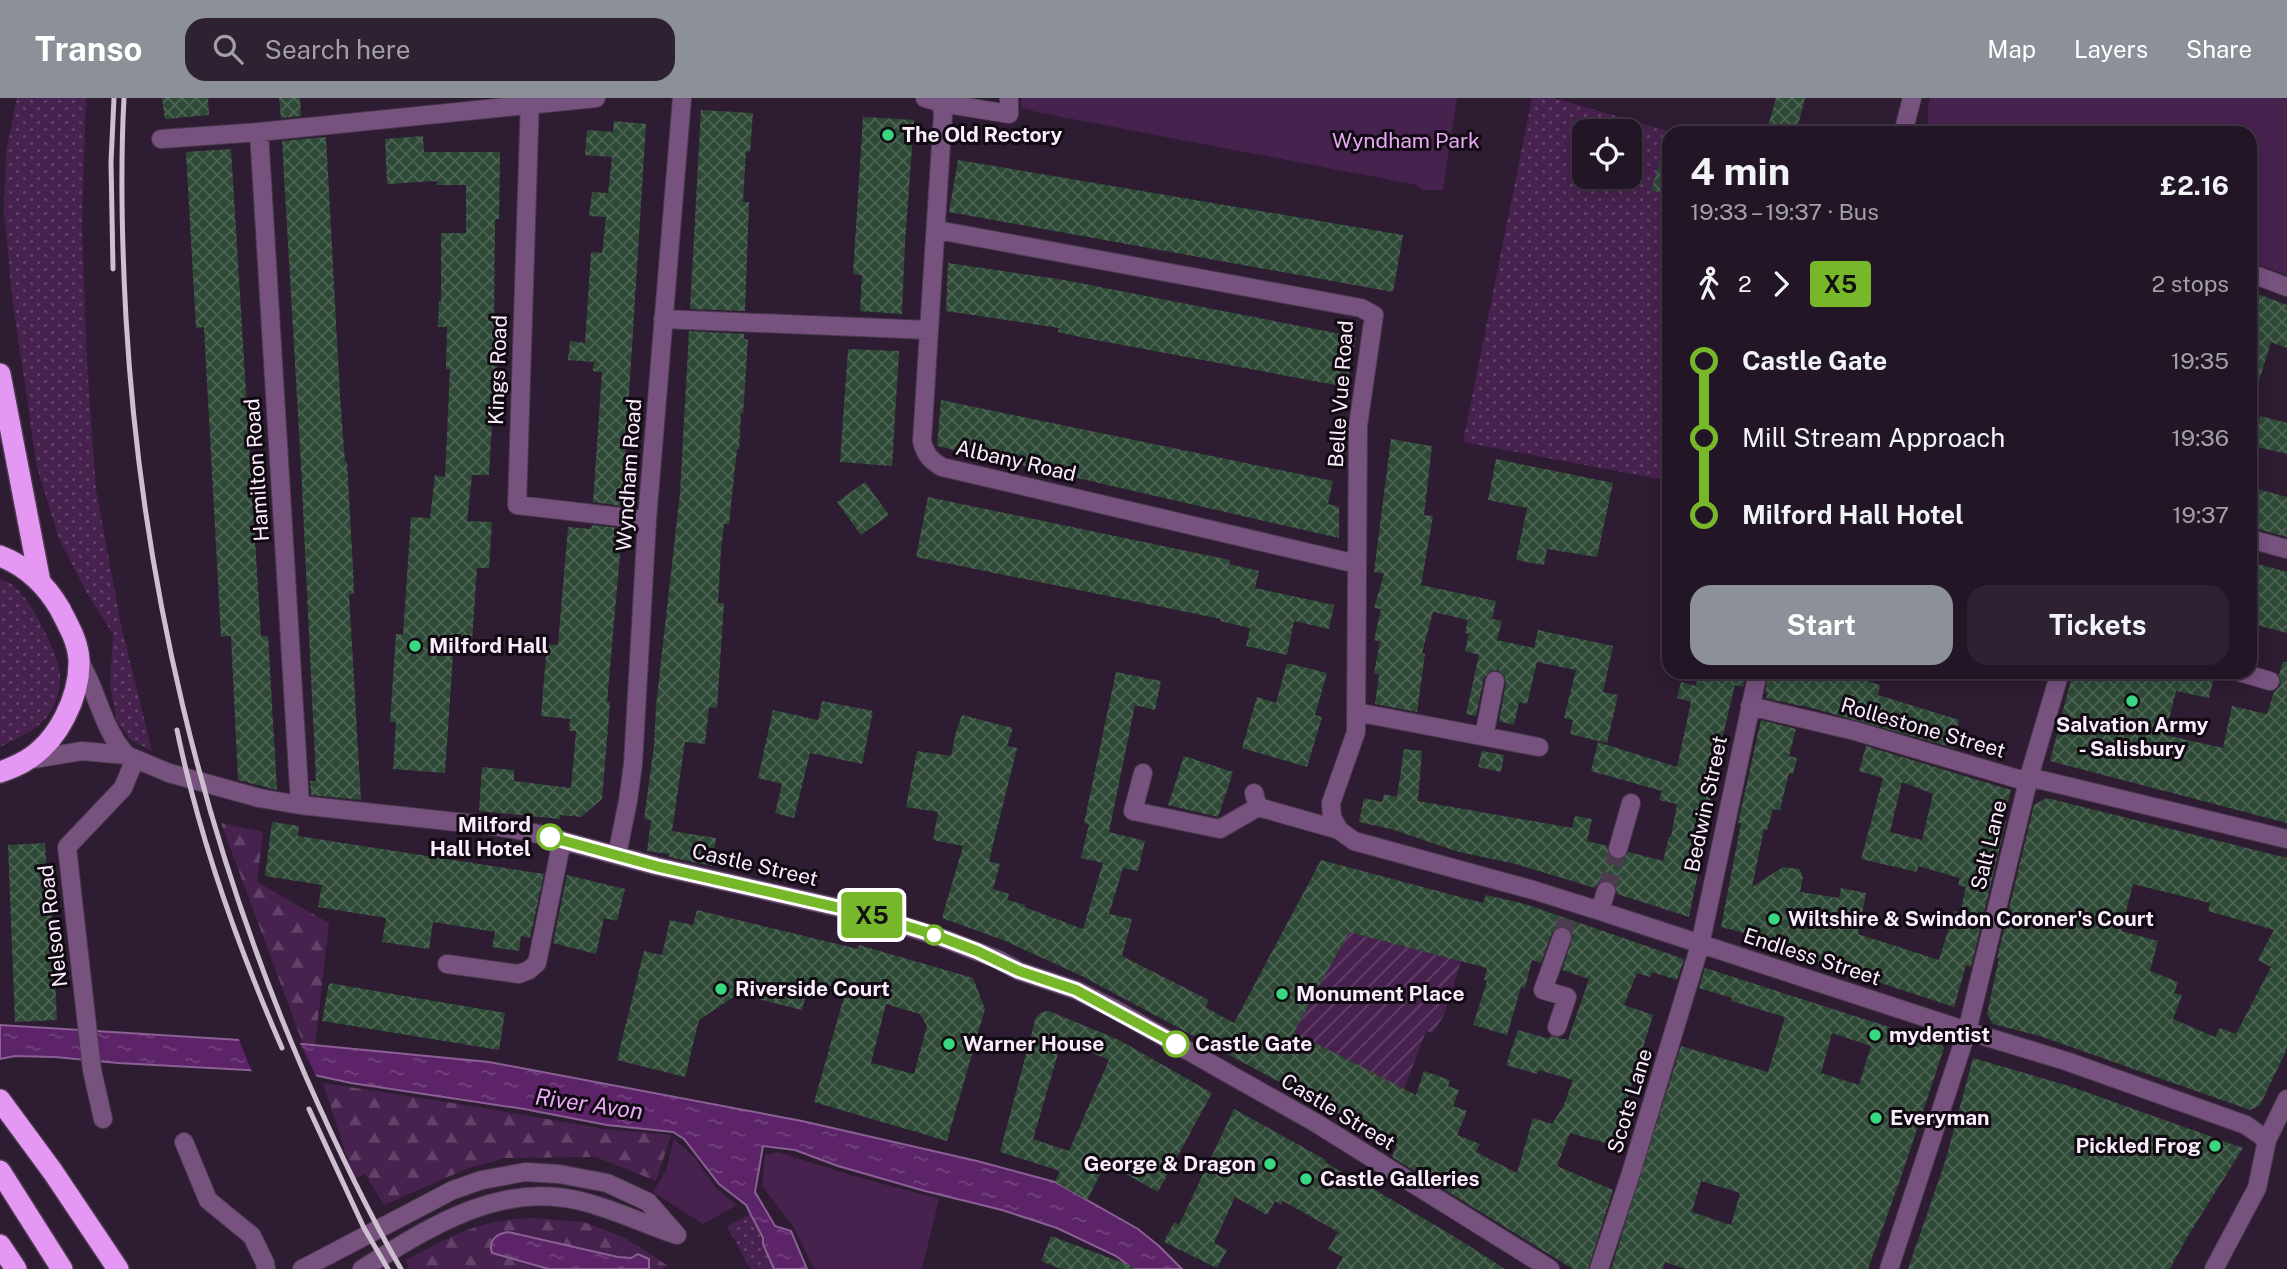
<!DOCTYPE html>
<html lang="en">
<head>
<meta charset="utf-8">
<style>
  body { margin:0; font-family:"Public Sans",sans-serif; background:#2e2232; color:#f1f3f6; height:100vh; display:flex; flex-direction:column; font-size:26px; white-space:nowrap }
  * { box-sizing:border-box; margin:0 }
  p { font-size:23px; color:#a29fa7 }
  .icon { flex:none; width:38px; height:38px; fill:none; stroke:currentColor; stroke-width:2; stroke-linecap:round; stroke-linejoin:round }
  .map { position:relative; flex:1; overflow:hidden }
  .details { position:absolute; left:1662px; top:28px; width:595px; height:553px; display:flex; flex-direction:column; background:#221526; border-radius:21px; box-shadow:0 4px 18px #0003,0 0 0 2px #3f3443 }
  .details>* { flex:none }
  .badge { padding:0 14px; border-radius:5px; font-size:24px; line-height:46px }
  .buttons { position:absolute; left:1572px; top:21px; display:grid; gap:14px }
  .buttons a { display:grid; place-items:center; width:70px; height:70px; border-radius:14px; background:#221526; box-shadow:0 4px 18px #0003,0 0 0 2px #3f3443; font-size:35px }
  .map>.badge { position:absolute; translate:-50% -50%; box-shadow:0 0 0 4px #fff }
  .legs { display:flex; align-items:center; gap:10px; height:77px; padding:0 28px; font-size:23px }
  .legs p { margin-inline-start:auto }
  .headline { display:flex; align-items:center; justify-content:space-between; height:119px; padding:0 28px }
  h1 { font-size:38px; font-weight:700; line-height:52px }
  .cta { display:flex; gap:14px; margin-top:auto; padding:14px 28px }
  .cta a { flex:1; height:80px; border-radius:21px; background:#8c9099; color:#fff; font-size:28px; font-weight:700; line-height:80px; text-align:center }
  .cta a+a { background:#2e2232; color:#f1f3f6 }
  ul { padding:0 28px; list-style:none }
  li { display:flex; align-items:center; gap:24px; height:77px; font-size:26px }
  li i { display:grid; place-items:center; width:10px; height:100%; margin:0 9px; background:currentColor }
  li i::after { content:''; width:18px; height:18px; margin:-9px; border:5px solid; border-radius:50%; background:#221526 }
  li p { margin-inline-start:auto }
  li:first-child i { background:linear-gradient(#0000 50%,currentColor 0) }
  li:last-child i { background:linear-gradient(currentColor 50%,#0000 0) }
  header { display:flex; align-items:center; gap:42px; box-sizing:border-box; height:98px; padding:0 35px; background:#8c9099; color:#fff }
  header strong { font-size:33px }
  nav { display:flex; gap:38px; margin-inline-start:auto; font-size:24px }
  .search { width:490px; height:63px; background:#2e2232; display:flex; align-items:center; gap:18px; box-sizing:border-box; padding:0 24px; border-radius:21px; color:#a29fa7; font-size:26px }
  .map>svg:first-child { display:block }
  .grass { fill:url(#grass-dots); fill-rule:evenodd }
  .forest { fill:url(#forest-firs) }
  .park { fill:#48224f }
  .garden { fill:url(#garden-furrows) }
  .water { fill:url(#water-ripples); stroke:#8b6094; stroke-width:2 }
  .pier { fill:#2e1c32 }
  .building { fill:url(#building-cross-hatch); fill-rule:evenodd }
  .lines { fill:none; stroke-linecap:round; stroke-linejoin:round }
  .minor-tunnel { stroke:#4d3b50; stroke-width:18; stroke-dasharray:18 9; stroke-linecap:butt }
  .minor-casing { stroke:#4b394e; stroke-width:20 }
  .highway-casing { stroke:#4b394e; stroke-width:24 }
  .minor { stroke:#78527f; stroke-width:18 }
  .highway { stroke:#e498f3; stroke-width:21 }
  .rail { stroke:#cdbfd0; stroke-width:5 }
  .line-1-casing { stroke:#fff; stroke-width:16 }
  .line-1 { stroke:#76b82a; stroke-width:10 }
  .poi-dot { fill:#37d880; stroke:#120a13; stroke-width:2.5 }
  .stop-1-dot { fill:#fff; stroke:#76b82a; stroke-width:3.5 }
  .labels { text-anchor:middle; stroke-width:6; stroke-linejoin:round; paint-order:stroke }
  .poi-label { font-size:21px; font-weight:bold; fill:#faedfc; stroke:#120a13; text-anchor:start }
  .park-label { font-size:21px; fill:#e8a8f4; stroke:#120a13 }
  .street-label { font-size:21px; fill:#faedfc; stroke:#120a13 }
  .stop-label { font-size:21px; font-weight:bold; fill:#faedfc; stroke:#120a13; text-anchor:end }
  .water-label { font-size:23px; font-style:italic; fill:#ebaaf7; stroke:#120a13 }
</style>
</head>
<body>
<header>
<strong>Transo</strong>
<div class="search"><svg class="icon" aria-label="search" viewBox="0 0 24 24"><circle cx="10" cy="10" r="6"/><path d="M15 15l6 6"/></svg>Search here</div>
<nav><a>Map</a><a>Layers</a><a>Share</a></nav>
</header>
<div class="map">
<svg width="2287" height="1171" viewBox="0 0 2287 1171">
  <defs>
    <pattern id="grass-dots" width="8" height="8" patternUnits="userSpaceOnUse" patternTransform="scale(1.75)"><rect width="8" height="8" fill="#48224f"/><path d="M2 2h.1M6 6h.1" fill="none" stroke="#634269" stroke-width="1.8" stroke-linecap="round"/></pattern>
    <pattern id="forest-firs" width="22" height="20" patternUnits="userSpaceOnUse" patternTransform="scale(1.75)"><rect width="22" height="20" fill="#48224f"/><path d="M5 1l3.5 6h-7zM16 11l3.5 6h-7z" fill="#634269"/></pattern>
    <pattern id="garden-furrows" width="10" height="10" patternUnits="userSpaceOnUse" patternTransform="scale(1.75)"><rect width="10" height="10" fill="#48224f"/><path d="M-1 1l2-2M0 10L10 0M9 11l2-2" fill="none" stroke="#634269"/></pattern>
    <pattern id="water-ripples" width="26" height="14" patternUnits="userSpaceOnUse" patternTransform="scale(1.75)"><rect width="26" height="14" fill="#5c2368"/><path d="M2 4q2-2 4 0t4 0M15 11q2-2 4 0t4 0" fill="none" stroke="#74437e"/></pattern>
    <pattern id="building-cross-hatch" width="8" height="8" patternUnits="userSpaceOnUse" patternTransform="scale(1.75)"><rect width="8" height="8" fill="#2e4a37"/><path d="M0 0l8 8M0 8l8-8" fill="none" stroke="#4d6455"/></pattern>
  </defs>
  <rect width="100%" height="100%" fill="#2e1c32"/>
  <path class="grass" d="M17,0H86L82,127L87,266L96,392L121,527L152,653L131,642L117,624L110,587L113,536L87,495L59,441L37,369L12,198L4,113L6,54Z
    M1532,0H1554L1675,35H1670L1669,383L1463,344ZM1584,33H1629V79H1584Z
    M0,481C5,483 11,485 15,489C31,502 57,554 60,575C61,587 58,600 52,611C42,631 19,639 0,649Z
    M751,1116L774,1171H750L727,1128Z"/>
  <path class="forest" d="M221,725L263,734L257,784L329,825L315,947L303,946Z
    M323,985L460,1006L604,1031L671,1037L656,1083L596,1059L505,1060L466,1071L384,1107L365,1076L354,1081Z
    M531,1120L584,1124L625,1140L668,1168L662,1171H409L406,1162C452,1138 477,1122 531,1120Z"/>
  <path class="park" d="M1021,0H1457L1443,92H1422L1417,87L1041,15L1021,10Z
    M1930,0H2287V177L2251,164L2250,35H1928V10Z
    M674,1041L695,1060L715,1089L737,1107L703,1126L653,1094L666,1072Z
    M778,1054L854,1078L939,1101L922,1171H814L793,1128L762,1088L765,1057Z"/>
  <path class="garden" d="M1349,834L1461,863L1444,917L1433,935L1426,933L1404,991L1294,934Z"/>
  <path class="water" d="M0,927L303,946L489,964L802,1023L977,1063L1055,1084L1138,1131L1159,1148L1182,1171H1133L1116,1158L1057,1130L1002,1112L925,1093L838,1068L795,1052L763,1048L755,1094L775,1128L791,1133L807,1171H774L763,1146V1140L746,1107L719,1086L684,1041L673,1034L607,1027L524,1011L351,985L305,975L118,965L55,959L15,958L0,961Z
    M508,1134L618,1159L631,1160L638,1156L649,1161V1171H549L492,1155C488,1142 496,1136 508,1134Z"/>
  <path class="pier" d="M238,939L299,943L318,982L253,976Z"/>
  <path class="building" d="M162,0H208L209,17L165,21Z
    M279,0H300L301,18L281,20Z
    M1776,0H1805L1796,35H1766Z
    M701,12L753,15L750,54L746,53L743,104H749L745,213L690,211Z
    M863,19L914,22L905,144L902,216L860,213L862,177L853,176Z
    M614,23L646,26L622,408L593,404L602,274L593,273L594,264L568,262L570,243L585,245L591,154L602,155L606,119L589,118L592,94L608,95L612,59L585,57L587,32L613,34Z
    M423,38L424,54H500L499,121H495L494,232H497V276H495L489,377H472L467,423L492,424L489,470H477L472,543L454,542L445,675L393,671L396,624H390L396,536L403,537L411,419L430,420L435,377L445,379L450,271H446L447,229H438L439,204H441V135H466V87H437V83L387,86L385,41Z
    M326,39L340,298L345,364H347L353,470L354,496H349L361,702L311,697L310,683H316L301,368L282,43Z
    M1666,44L1670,45V97L1651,92Z
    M231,51L261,538H268L277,692L238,682L231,538L221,539L204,229L196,230L186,54Z
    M958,62L1403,137L1393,194L949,114Z
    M948,165L1064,182L1356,239L1346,289L1085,240L1058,234L1059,230L946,213Z
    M2250,193L2287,207V250L2271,244L2255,296H2250Z
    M689,233L744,236V241L748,242L743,316L741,315L739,352L737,351L729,426H724L721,451L718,505H724L717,610L709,609L705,646L685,644L672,733L716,740L712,768L669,759V756L647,753L651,722L644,721L654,648L656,608L680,395Z
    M848,251L899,253L892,368L840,364Z
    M941,302L1333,383L1328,406L1339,409V440L937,348Z
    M2260,318L2287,325V356L2253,348Z
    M1391,341L1432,348L1424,417L1433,418L1421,487L1496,503L1492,521L1502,523L1497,542L1534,550L1538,532L1613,548L1603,594L1618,597L1607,645L1570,636L1573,622L1564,620L1576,572L1537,564L1527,606L1519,604L1514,627L1499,623L1506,585L1505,579L1498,572L1491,573L1484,580L1476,618L1466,616L1479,557L1465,553L1469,536L1465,535L1468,522L1433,514L1422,555L1425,556L1417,614L1375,606L1379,577L1374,575L1380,544L1374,542L1381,511L1374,510L1384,476L1374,474Z
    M1496,361L1613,385L1597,459L1547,451L1544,467L1516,462L1527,410L1488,402Z
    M865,384L889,417L861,437L837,404Z
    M2250,389L2287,399V439L2250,429Z
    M928,399L1230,462L1229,466L1259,473L1255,490L1334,507L1329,531L1294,523L1287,557L1246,548L1250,530L1220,523L1221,521L916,459Z
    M592,427L620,430V433L622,434L607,604H610L602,701L581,719L560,717V721L479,713L482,669L514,672V683L571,690L576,633H569L570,621L541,618L547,546L558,547L568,429L591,431Z
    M2250,464L2287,474V535L2250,525Z
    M2283,564H2287V725L2050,663L2073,574H2133L2166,582L2168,574H2215L2209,600L2176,593L2165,637L2223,650L2232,608L2267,616L2274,594L2281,587L2279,577Z
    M1287,565L1327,575L1315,617L1322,619L1307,669L1242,650L1257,599L1276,605Z
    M1116,574L1161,583L1155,612L1135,607L1109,734L1145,743L1138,773L1123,770L1109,816L1132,821L1122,858L1209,902L1205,909L1234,925L1321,762L1483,805L1486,797L1525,806L1684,861L1677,882L1652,874L1650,879L1637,875L1624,907L1653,917L1613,1047L1570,1035L1557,1068L1613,1092L1588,1171H1573L1392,1059L1397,1047L1082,878L1003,842L942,820L963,748L933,742L938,714L906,709L917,653L951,658L956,634L962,617L1013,630L1007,648L1017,650L989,763L1000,766L993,791L1009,796L1007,802L1025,807L1024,809L1083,831L1103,765L1081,760L1089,726L1084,725ZM1561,828L1570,831L1573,838L1562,872L1589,881L1568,942L1550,938L1549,941L1518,932L1506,967L1537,976L1539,972L1573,982L1563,1009L1552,1026L1533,1020L1517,1075L1476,1054L1480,1046L1457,1037L1467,1013L1453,1008L1459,992L1448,988L1450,982L1424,973L1416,997L1294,934L1349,834L1487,870L1484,882L1487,883L1473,927L1507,937L1521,889L1525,890L1532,862L1541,865L1552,835Z
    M1699,574H1746L1743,589L1735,587L1718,657L1701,761L1689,819L1617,796L1615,786L1609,782L1599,784L1595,790L1516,766L1459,754L1391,731L1359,724L1364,700L1382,704L1384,696L1397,699L1404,651L1422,653L1418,703L1572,730L1575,718L1592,721L1587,743L1607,748L1610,759L1621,762L1629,754L1663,763L1669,739H1671L1677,706L1659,702L1662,693L1591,673L1598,644L1677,669L1691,604L1677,600L1681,584L1696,588Z
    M1769,574H1835L1880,587L1878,597L1959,622L1954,650L1801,607V608L1766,600L1768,595H1765Z
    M822,603L873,613L862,666L810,655L794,720L775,715L782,686L758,680L773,612L818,622Z
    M1761,622L1796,631L1789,658L1797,660L1793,676L1789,675L1780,712L1773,711L1767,732L1764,731L1752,789L1783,769L1799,771L1803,779L1800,794L1839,800L1841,790L1866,795L1858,836L1939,862L1954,813L1960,814L1966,789L1958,787L1960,780L1918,768L1917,774L1861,761L1883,680L1859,673L1866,648L2011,692L2003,725L2006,723L1972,865L1971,869L1966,867L1954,909L1817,864L1804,860L1805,855L1756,842L1757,838L1721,829L1741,725H1738ZM1902,684L1933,696L1922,742L1890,734Z
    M1482,653L1504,657L1501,674L1478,669Z
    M1184,658L1233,674L1218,719L1168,707Z
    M2047,700L2287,760V951L2260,1007L2250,1012L2040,938L1993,926L1987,916L1999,860H1997L2034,707ZM2133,786L2210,805L2208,813L2274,832L2258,862L2271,869L2236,936L2220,930L2215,939L2173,921L2182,897L2174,895L2178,884L2150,873L2158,843L2121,833Z
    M272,724L299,728L298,738L544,776L530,840L521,838L519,853L492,849L495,834L433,824L429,851L382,844L386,820L318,809L322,787L265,778Z
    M45,745L47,778H50L57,922L15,924L8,747Z
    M567,777L625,791L617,823L604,820L596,856L553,845Z
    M697,812L858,851L859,847L973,880L985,911L947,1043L814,1004L846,892L809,883L802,912L738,896L699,922L685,979L617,962L644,853L662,857L670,822L693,827ZM886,906L920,916L927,928L914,976L871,965Z
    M1705,870L1939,945L1944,950L1901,1079L1868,1171H1686L1665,1164L1663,1171H1611L1681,948L1768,974L1785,919L1731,903L1732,900L1699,890ZM1832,935L1871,948L1859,987L1821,975ZM1701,1083L1740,1095L1731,1127L1692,1114Z
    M329,885L505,915L499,952L322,923Z
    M1049,913L1119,942L1212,995L1158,1094L1106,1065L1087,1102L1055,1084L1060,1073L1000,1054L1036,919L1042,914ZM1062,942L1109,962L1069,1053L1033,1041Z
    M1973,960L2072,989L2243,1050L2186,1141L2170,1171H1908L1946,1061Z
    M1234,1011L1326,1062L1325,1064L1364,1088L1365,1086L1455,1139L1505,1171H1336L1343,1159L1328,1151L1338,1134L1283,1103L1281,1107L1275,1103L1267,1117L1235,1099L1214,1145L1227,1152L1217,1170L1164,1144L1174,1124L1179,1127Z
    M1051,1138L1134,1169L1133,1171H1061L1041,1163Z"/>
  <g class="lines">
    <path class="minor-tunnel" d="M1606,793L1618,751
      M1562,839L1567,820"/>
    <g class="minor-casing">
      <path id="minor" d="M530,0L517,407L647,422
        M925,0L941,5L1009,16V0
        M259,34L300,707
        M1903,35L1912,0
        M161,41L259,34L596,0
        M937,132L1361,210L1374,217L1358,328L1356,634L1331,705L1332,719L1339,732
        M2250,175L2287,189
        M663,221L929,232L922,343C925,356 930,362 942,369L1357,466
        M929,232L943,16L941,5
        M2250,441L2287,451
        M79,561C84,573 91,585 95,597C104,620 110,638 126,657
        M2239,574L2270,583
        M1750,608L1855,633L2018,681L2029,679L2287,741
        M1356,614L1539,649
        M1484,638L1495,583
        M28,662L82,653L126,657L169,675L259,700L300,707L494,728L534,735L656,768L871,817L945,841L999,862L1019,873L1076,892L1114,911L1316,1025L1550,1171
        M1143,675L1133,713L1220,731L1258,709
        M1254,695L1258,709L1339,732L1354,743L1533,792L1600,813L1967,933L2066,963L2246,1027L2267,1042
        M1618,751L1631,705
        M617,757L628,703L633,666L647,422L682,0
        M1600,813L1606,793
        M447,866L519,876L529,872L537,865L562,742
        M1557,929L1567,899L1543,892L1562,839
        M103,1021L92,972L67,749L123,690L135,661
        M184,1044L208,1102L252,1138L265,1165L266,1171
        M302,1171L453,1092L482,1082L525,1074L559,1076L607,1085L648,1104L677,1137
        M362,1171C425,1132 497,1084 576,1102C610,1109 643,1126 677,1137
        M1599,1171L1631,1075L1700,847L1758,574
        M1889,1171L1967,933L2029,679L2060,574
        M2214,1171L2257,1090L2267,1042L2287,1001"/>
    </g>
    <g class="highway-casing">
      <path id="highway" d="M0,276L40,484
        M0,458C26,468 46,487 60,511C68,527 78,543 79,562C80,599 58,644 25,663C17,668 9,671 0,674
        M0,1002L53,1074L118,1171
        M0,1073L62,1171
        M0,1147L16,1171"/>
    </g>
    <use href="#minor" class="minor"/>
    <use href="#highway" class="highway"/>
    <path class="rail" d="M124,0C120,73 122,147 126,220C141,481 202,739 306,979C335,1045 365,1109 401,1171
      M113,171L111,64L114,0
      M177,632C199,738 239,851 282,950
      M309,1011L364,1130L388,1171"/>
  </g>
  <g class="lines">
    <g class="line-1-casing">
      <path id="line-1" d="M550,739L656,768L871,817L932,836L977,853L1019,873L1076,892L1176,946"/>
    </g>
    <use href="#line-1" class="line-1"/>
  </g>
  <g class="poi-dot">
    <circle cx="888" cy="37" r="7"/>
    <circle cx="415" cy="548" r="7"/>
    <circle cx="2132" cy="603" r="7"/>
    <circle cx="1774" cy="821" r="7"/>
    <circle cx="721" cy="891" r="7"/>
    <circle cx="1282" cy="896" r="7"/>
    <circle cx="1875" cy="937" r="7"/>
    <circle cx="949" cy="946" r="7"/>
    <circle cx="1876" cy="1020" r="7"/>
    <circle cx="2215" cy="1048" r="7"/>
    <circle cx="1270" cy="1066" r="7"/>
    <circle cx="1306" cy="1081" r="7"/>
  </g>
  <g class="stop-1-dot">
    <circle cx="550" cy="739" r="12"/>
    <circle cx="934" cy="837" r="9"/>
    <circle cx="1176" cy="946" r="12"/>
  </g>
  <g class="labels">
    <g class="poi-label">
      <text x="902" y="44">The Old Rectory</text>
      <text x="429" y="555">Milford Hall</text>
      <text x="2132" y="634" text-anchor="middle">Salvation Army<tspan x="2132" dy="24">- Salisbury</tspan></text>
      <text x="1788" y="828">Wiltshire &amp; Swindon Coroner's Court</text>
      <text x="735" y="898">Riverside Court</text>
      <text x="1296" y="903">Monument Place</text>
      <text x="1889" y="944">mydentist</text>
      <text x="963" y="953">Warner House</text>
      <text x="1890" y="1027">Everyman</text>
      <text x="2201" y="1055" text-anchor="end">Pickled Frog</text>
      <text x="1256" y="1073" text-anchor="end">George &amp; Dragon</text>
      <text x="1320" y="1088">Castle Galleries</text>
    </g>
    <g class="park-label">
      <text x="1406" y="50">Wyndham Park</text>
    </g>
    <g class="street-label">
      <text transform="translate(498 272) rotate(-88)" y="7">Kings Road</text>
      <text transform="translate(1341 296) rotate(-86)" y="7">Belle Vue Road</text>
      <text transform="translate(1016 363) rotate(13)" y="7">Albany Road</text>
      <text transform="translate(257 372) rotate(-94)" y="7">Hamilton Road</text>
      <text transform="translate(629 377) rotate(-86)" y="7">Wyndham Road</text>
      <text transform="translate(1923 630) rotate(16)" y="7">Rollestone Street</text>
      <text transform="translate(1706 706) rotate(-78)" y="7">Bedwin Street</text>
      <text transform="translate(1989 747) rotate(-76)" y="7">Salt Lane</text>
      <text transform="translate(755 767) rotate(13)" y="7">Castle Street</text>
      <text transform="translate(53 828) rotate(-97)" y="7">Nelson Road</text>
      <text transform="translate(1812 859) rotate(18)" y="7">Endless Street</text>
      <text transform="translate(1630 1003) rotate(-73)" y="7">Scots Lane</text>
      <text transform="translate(1338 1014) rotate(31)" y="7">Castle Street</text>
    </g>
    <g class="stop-label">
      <text x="531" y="734">Milford<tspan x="531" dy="24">Hall Hotel</tspan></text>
      <text x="1195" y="953" text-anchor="start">Castle Gate</text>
    </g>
    <g class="water-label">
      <text transform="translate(589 1006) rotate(8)" y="8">River Avon</text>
    </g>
  </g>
</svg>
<div class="buttons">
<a><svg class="icon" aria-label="locate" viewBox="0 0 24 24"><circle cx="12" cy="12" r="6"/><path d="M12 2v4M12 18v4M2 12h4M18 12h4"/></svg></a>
</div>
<b class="badge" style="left:872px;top:817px;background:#76b82a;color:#111">X5</b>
<section class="details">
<div class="headline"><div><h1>4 min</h1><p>19:33 – 19:37 · Bus</p></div><b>£2.16</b></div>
<div class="legs"><svg class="icon" aria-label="walk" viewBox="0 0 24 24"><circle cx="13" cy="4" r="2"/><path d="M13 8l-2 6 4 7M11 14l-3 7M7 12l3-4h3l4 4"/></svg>2<svg class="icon" aria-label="forward" viewBox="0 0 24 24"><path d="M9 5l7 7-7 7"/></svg><b class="badge" style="background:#76b82a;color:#111">X5</b><p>2 stops</p></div>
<ul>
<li><i style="color:#76b82a"></i><b>Castle Gate</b><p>19:35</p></li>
<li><i style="color:#76b82a"></i><span>Mill Stream Approach</span><p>19:36</p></li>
<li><i style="color:#76b82a"></i><b>Milford Hall Hotel</b><p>19:37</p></li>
</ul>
<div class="cta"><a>Start</a><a>Tickets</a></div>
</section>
</div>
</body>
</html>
